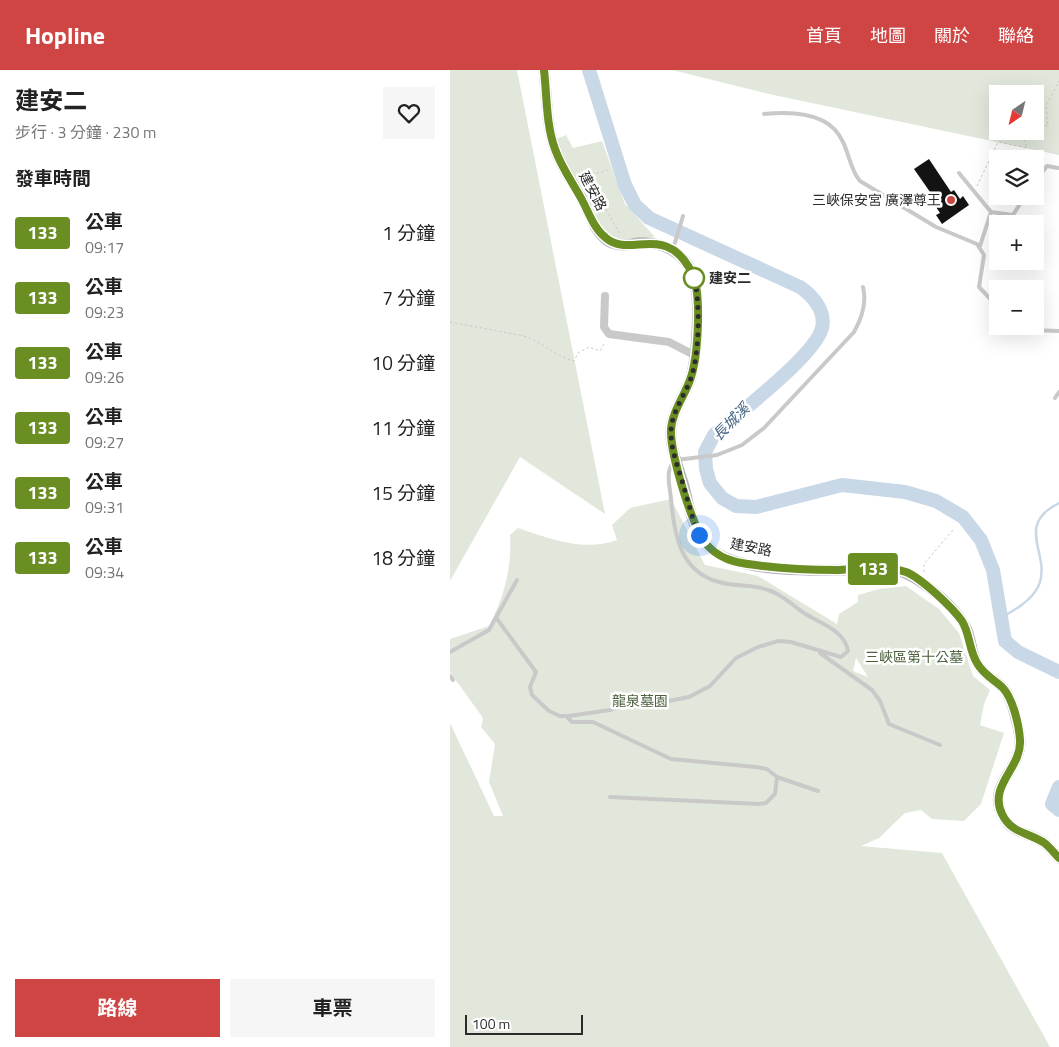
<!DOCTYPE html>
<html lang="zh-TW">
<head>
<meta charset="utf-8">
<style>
  body { margin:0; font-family:"Titillium Web","Noto Sans TC",sans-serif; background:#f6f6f6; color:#222; height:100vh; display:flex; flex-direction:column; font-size:19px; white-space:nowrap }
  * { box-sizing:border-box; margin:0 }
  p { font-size:16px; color:#767676 }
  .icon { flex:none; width:28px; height:28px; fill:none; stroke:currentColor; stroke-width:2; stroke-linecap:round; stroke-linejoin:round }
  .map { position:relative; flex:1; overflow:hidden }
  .sheet { display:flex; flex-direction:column; background:#fff; width:450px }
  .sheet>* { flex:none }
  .badge { padding:0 10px; border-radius:4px; font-size:18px; line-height:32px }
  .needle { width:32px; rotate:215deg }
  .fabs { position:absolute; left:539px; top:15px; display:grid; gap:10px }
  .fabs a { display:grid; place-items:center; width:55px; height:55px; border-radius:0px; background:#fff; box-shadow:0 5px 20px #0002; font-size:25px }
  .scale { position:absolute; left:15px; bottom:12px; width:118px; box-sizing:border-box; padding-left:5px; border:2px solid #2c2c2c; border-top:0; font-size:14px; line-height:18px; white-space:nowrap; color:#2c2c2c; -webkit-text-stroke:4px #fff; paint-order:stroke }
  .you { position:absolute; width:25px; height:25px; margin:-12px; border:4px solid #fff; border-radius:50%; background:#1a73e8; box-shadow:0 0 0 8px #1a73e833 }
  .map>.badge { position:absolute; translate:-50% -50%; box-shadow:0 0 0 2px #fff }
  h2 { padding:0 15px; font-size:19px; line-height:45px }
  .round { display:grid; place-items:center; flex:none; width:52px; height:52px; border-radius:0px; background:#f6f6f6 }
  .headline { display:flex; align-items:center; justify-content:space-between; height:85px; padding:0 15px }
  h1 { font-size:24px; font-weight:700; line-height:38px }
  .button { display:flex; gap:10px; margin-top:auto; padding:10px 15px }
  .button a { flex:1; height:58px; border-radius:0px; background:#ce4543; color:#fff; font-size:20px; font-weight:700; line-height:58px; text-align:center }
  .button a+a { background:#f6f6f6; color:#222 }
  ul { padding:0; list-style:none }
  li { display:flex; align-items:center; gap:15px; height:65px; padding:0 15px }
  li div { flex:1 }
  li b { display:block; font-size:19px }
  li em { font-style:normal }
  li .badge { min-width:55px; font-weight:700; text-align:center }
  header { display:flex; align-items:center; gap:30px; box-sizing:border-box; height:70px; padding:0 25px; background:#ce4543; color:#fff }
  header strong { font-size:24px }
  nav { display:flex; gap:28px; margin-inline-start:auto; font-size:18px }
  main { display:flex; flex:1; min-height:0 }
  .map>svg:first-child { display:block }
  .green { fill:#e1e8db; fill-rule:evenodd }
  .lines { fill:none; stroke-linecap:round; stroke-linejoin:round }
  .stream { stroke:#c9d8e6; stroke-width:2.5 }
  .river { stroke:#c9d8e6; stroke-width:14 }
  .building { fill:#131313 }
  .path { stroke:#c9c9c9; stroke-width:1; stroke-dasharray:2.5 2.5; stroke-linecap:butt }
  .lane { stroke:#c9c9c9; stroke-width:4 }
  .street { stroke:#c9c9c9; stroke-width:8 }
  .secondary { stroke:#b6b6b6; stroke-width:11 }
  .line-casing { stroke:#fff; stroke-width:11 }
  .line { stroke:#6b8e23; stroke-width:8 }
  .walk { stroke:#2c2c2c; stroke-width:5; stroke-dasharray:0 9 }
  .poi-dot { fill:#ce4543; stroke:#fff; stroke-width:2 }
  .stop-dot { fill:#fff; stroke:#6b8e23; stroke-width:2.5 }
  .labels { text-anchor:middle; stroke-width:5; stroke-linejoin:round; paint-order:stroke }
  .street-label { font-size:14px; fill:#2c2c2c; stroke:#fff }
  .poi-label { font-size:14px; fill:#2c2c2c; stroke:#fff; text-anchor:end }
  .stop-label { font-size:14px; font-weight:bold; fill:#2c2c2c; stroke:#fff; text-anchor:start }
  .park-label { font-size:14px; fill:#4c613f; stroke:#fff }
  .water-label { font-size:15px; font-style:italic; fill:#456583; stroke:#fff }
</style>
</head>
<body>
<header>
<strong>Hopline</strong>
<nav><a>首頁</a><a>地圖</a><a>關於</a><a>聯絡</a></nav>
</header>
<main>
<section class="sheet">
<div class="headline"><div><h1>建安二</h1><p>步行 · 3 分鐘 · 230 m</p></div><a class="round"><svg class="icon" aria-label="heart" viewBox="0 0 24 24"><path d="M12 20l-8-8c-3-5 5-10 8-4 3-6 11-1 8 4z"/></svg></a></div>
<h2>發車時間</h2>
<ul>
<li><span class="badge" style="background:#6b8e23;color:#fff">133</span><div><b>公車</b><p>09:17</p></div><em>1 分鐘</em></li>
<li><span class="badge" style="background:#6b8e23;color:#fff">133</span><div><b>公車</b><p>09:23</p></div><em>7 分鐘</em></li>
<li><span class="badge" style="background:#6b8e23;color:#fff">133</span><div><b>公車</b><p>09:26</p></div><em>10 分鐘</em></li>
<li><span class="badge" style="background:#6b8e23;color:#fff">133</span><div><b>公車</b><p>09:27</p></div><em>11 分鐘</em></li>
<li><span class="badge" style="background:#6b8e23;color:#fff">133</span><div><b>公車</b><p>09:31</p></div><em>15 分鐘</em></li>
<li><span class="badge" style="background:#6b8e23;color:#fff">133</span><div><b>公車</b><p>09:34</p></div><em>18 分鐘</em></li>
</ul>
<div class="button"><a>路線</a><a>車票</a></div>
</section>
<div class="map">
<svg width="609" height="977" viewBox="0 0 609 977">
  <rect width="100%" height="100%" fill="#fff"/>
  <path class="green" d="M0,0H67L155,444L70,387L0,511Z
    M222,0H609V85L319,24ZM548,24H585V61H548Z
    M116,65L123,78L152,71L175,134L205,167L170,171L155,163L104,70Z
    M221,429L255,495L308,506L387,554L389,544L408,532V525L429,519L456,516L489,539L509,563L523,606L540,620L534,634L530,655L554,663L531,734L514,751L482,749L471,740L455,743L429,768L411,776L492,783L600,977H0V653L44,746H53L39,712L45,674L31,657L33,648L0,602V569L39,556C54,527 62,498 60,465L68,458C101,469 133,482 167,470L162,455L180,438ZM406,588L418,607L403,601Z"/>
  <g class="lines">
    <path class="stream" d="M550,548C564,541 585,529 590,512C599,482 565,455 609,433"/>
    <path class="river" d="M139,0L175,115L185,135L199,148L350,217C363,226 376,241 372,258C365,286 288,343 264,365L255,382L256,399L260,413L272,428L286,436L306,437L392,415L455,422L486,431L513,447L531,470L543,500L555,571L568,582L609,602
      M609,717L602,734L609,740"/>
  </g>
  <path class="building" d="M479,89L501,122L504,120L510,129L513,126L519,135L492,154L486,145L490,143L484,134L487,132L464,99Z"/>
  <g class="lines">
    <path class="path" d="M585,54L598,56L596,36L609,11
      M137,106L158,100
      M131,109L137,106L170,164
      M527,116L548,72L577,78L571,61
      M0,252L74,266C94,273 102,285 124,291L128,283L139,277L150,281L155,272
      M474,502V494L503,460"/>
    <path class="lane" d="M314,44C342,41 380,42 393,72C399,84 401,101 410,111L486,157L527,174L534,185L529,217L548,237
      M509,103L541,142L530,176
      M585,111L597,96L608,98
      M541,142L563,145L575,126
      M223,179L233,146
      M572,256L582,260L609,261
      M605,328L609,322
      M47,549L86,602L80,617L82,625L99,641L110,646H119L160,640L187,630L214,632L239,627L260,616L286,588L308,577L328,571L341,572L391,587L398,581C395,560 369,553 354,543C342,535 332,524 318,520C303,514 285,517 269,512C230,502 224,464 221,429C220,416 214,399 226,390L267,385L292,375L314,358L404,262C412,248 417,233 413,217
      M0,582L39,560L67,510
      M370,583L422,620L430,631L439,654L490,675
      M0,606L3,610
      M116,646L122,652H143L221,689L306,697L317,699L327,707L325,724L316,733L309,734L160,727
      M327,707L368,721"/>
    <path class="street" d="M155,226L154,257L159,264L219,272L246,286"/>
    <path class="secondary" d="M94,0C97,25 96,55 105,79C111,98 125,115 134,133C140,146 146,163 158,171C168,177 178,175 188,173C212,171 234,182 243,205C251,224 247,287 241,307C237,321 227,334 223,349C216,371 228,395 234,416C239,437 243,462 260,478C291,508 399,499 443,499C468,505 506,536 517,560C522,572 521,586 529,596C535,606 546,610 554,619C562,628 570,660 570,673C570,697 541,715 550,739C559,765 575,760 593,772C599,776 604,783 609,788"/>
  </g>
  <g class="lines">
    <g class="line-casing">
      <path id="line" d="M94,0C97,26 96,55 105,79C111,97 123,113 132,130C139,143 144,159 156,168C178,187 209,158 234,190C240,198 245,206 246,216C250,238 248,286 241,307C236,324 222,341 221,360C220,383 243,463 260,478C274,492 294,494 313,496C338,499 362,500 387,500C408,499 435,495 456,502C471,508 502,537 512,551C520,564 519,580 527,593C533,604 543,609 552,617C563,628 569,655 570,670C572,698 538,715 552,744C561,763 577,762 593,772C599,776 604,783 609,788"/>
    </g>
    <use href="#line" class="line"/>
    <path class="walk" d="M244,208V205C250,232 250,282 241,308C235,325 221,343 221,362C221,380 228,397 233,414C238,431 242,448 249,465"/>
  </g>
  <circle class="poi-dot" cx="501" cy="130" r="5"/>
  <circle class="stop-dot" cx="244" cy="208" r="10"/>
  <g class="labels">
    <g class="street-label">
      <text transform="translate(143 121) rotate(62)" y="5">建安路</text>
      <text transform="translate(301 477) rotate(11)" y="5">建安路</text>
    </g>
    <g class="poi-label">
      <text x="491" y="135">三峽保安宮 廣澤尊王</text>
    </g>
    <g class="stop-label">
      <text x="259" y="213">建安二</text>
    </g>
    <g class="park-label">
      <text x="464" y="592">三峽區第十公墓</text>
      <text x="190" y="636">龍泉墓園</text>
    </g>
    <g class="water-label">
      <text transform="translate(281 352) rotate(-45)" y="5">長城溪</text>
    </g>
  </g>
</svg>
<div class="fabs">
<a><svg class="needle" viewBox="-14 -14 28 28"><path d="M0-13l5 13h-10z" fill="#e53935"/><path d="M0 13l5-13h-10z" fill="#767676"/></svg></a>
<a><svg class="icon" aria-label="layers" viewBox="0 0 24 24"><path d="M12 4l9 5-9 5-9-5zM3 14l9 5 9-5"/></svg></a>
<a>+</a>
<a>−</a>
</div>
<div class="scale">100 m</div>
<div class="you" style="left:249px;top:465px"></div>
<b class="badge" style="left:423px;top:499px;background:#6b8e23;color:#fff">133</b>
</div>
</main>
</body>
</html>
